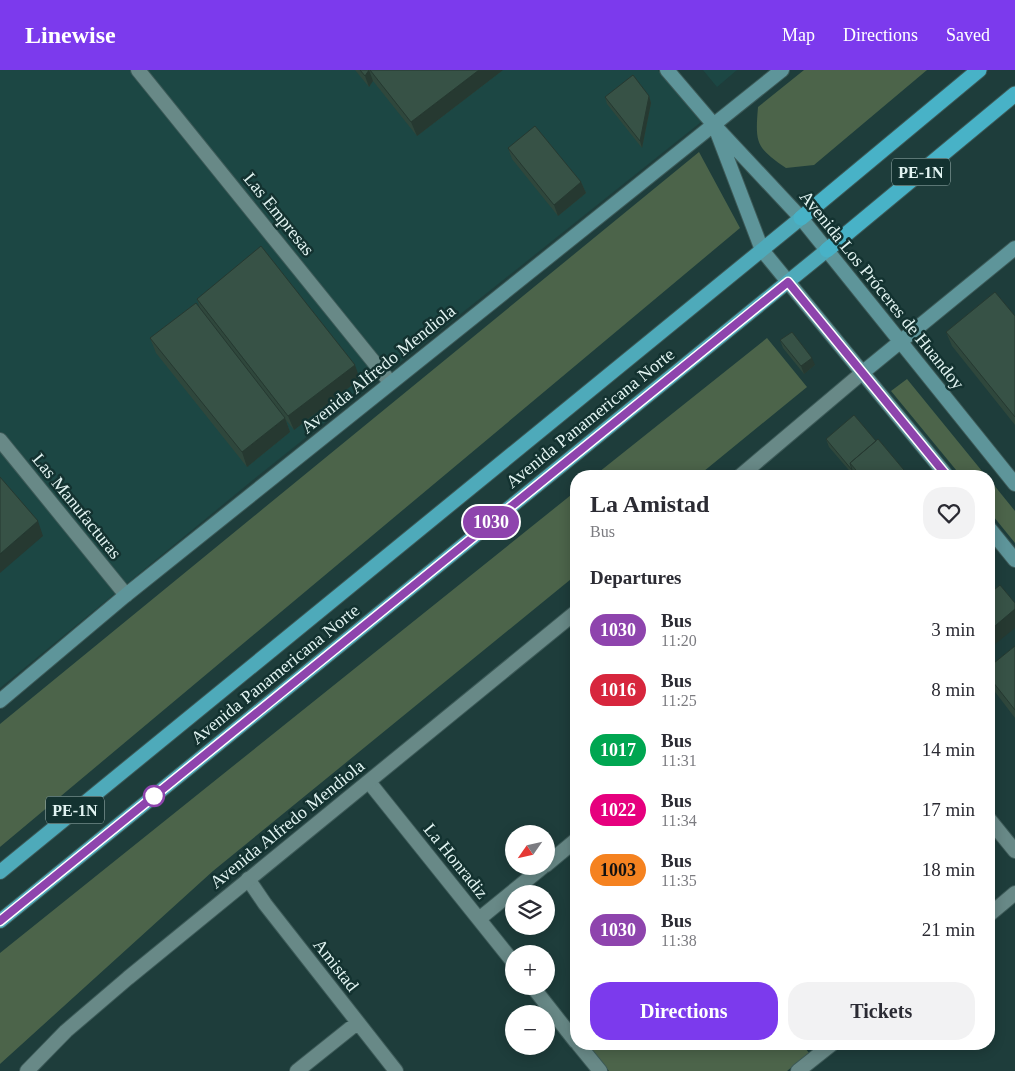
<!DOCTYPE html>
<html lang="en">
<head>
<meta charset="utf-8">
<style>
  body { margin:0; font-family:"Times New Roman",serif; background:#f2f2f3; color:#2b2b33; height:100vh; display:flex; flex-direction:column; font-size:19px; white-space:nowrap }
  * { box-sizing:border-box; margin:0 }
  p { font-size:16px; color:#7c7c81 }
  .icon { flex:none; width:28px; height:28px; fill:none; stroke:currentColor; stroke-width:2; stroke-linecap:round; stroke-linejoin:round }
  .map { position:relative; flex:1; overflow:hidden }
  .details { position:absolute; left:570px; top:400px; width:425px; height:580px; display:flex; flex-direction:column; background:#fff; border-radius:20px; box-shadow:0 2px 12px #0003 }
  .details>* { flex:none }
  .badge { padding:0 10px; border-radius:16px; font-size:18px; line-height:32px }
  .needle { width:32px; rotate:236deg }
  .buttons { position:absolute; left:505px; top:755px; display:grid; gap:10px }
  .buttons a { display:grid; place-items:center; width:50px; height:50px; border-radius:50%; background:#fff; box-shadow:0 2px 12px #0003; font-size:25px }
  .map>.badge { position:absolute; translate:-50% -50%; box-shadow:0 0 0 2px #fff }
  h2 { padding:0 20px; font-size:19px; line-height:45px }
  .round { display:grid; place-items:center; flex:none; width:52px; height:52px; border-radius:20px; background:#f2f2f3 }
  .overview { display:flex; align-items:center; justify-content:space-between; height:85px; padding:0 20px }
  h1 { font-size:24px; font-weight:700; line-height:38px }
  .cta { display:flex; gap:10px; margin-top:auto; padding:10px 20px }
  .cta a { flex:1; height:58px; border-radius:20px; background:#7c3aed; color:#fff; font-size:20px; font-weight:700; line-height:58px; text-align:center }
  .cta a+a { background:#f2f2f3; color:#2b2b33 }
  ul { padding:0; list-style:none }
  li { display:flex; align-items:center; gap:15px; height:60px; padding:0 20px }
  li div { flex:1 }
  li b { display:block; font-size:19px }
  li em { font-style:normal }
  li .badge { min-width:55px; font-weight:700; text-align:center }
  header { display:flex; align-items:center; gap:30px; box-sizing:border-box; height:70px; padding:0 25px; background:#7c3aed; color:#fff }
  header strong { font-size:24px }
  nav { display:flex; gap:28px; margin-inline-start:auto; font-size:18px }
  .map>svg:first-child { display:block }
  .built { fill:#1c4744 }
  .green { fill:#4c644a }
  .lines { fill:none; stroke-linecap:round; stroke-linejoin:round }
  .minor-casing { stroke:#3d5a58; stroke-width:16 }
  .tertiary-casing { stroke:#3d5a58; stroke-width:16 }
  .secondary-casing { stroke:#3d5a58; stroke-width:16 }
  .trunk-casing { stroke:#3d5a58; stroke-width:16 }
  .motorway-casing { stroke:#3d5a58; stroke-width:17 }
  .minor { stroke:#688987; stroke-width:14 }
  .tertiary { stroke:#688987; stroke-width:14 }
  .secondary { stroke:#5e959a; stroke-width:14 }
  .trunk { stroke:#4eaaba; stroke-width:14 }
  .motorway { stroke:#48b2c7; stroke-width:15 }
  .wall { fill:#2f473c }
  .shaded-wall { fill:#263931 }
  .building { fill:#375246; stroke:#263931 }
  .line-casing { stroke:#fff; stroke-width:11 }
  .line { stroke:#8e44ad; stroke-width:8 }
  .stop-dot { fill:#fff; stroke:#8e44ad; stroke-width:2.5 }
  .labels { text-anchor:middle; stroke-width:5; stroke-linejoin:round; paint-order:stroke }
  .shield { fill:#133230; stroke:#a4bab8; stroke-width:1 }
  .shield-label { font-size:16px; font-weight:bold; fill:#e2f4f2 }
  .street-label { font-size:18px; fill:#e2f4f2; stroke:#133230 }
</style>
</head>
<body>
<header>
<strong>Linewise</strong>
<nav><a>Map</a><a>Directions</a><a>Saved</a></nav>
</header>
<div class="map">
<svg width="1015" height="1001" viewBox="0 0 1015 1001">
  <rect width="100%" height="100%" fill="#1e3d3b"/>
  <path class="built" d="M0,0H658L701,52L254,409L0,618Z
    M703,0H737L717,17Z"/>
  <path class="green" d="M804,0H927L814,95L786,98C756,77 755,74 758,37Z
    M699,82L740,158L0,777V654Z
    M767,268L807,317L698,406H594Z
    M907,309L986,406H961L891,321Z
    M989,409L1015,441V473L989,441Z
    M576,421V505L213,801L0,994V883Z
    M593,974H802L809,983L787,1001H609L589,977Z"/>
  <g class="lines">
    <g class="minor-casing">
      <path id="minor" d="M138,0L390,312
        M0,370L126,525
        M369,712L514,893
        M989,749L1015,781
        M546,795L576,770
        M248,809L265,834L396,1001
        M989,845L1015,823
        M479,849L544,796
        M532,916L576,972
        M578,974L600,1001
        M297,1001L357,953
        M798,1001L832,974"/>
    </g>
    <g class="tertiary-casing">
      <path id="tertiary" d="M740,406L862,303
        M27,1001L66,961L128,908L576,542"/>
    </g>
    <g class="secondary-casing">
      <path id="secondary" d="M667,0L714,55L801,148L1015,414
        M717,62L762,180L947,406
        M862,303L1015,178
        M989,458L1015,490
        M0,631L126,525L782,0"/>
    </g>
    <g class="trunk-casing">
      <path id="trunk" d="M0,802L801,148
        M0,851L827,180"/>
    </g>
    <g class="motorway-casing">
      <path id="motorway" d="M801,148L979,0
        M827,180L1015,24"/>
    </g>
    <use href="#minor" class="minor"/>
    <use href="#tertiary" class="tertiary"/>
    <use href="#secondary" class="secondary"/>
    <use href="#trunk" class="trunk"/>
    <use href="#motorway" class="motorway"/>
  </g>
  <path class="wall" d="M355,0H503L417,66L373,11L369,17Z
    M649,26L651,33L642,78L607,34L605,27Z
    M508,78L581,112L586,123L558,146L512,89Z
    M197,229L360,309L294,360L286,350L290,362L247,397L156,283L150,268L200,239Z
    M1015,246V355L952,276L946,262Z
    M780,270L815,295L804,304L783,278Z
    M826,369L876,371L909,406H854L829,377Z
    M1015,576V648L989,614V597Z"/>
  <path class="shaded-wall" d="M369,0L373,11L369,17L365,6Z
    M479,0H503L417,66L411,52Z
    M649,26L651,33L642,78L640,71Z
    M581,112L586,123L558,146L554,135Z
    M812,288L815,295L804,304L801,296Z
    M355,295L360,309L294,360L288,346Z
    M285,348L290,362L247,397L242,382Z
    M38,451L43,466L0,503V484Z
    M1015,539V558L989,579V561Z"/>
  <path class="building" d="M360,0H369L365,6Z
    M370,0H479L411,52Z
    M633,5L649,26L640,71L605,27Z
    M535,56L581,112L554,135L508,78Z
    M261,176L355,295L288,346L197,229Z
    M995,222L1015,246V347L946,262Z
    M196,233L285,348L242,382L150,268Z
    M792,262L812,288L801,296L780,270Z
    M854,345L876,371L850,393L852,400L826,369Z
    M878,369L909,406H861L850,393Z
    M0,407L38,451L0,484Z
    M1000,515L1015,533V539L989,561V524Z
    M1015,576V640L989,607V597Z"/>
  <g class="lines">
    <g class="line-casing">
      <path id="line" d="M0,851L788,212L947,406"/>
    </g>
    <use href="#line" class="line"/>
  </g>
  <circle class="stop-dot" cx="154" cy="726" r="10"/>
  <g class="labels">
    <g class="shield">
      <rect x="892" y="88.5" width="58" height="27" rx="4"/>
      <rect x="46" y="726.5" width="58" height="27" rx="4"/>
    </g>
    <g class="shield-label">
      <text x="921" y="108">PE-1N</text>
      <text x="75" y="746">PE-1N</text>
    </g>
    <g class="street-label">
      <text transform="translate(279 144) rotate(51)" y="6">Las Empresas</text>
      <text transform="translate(882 220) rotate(51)" y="6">Avenida Los Próceres de Huandoy</text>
      <text transform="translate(378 299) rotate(-39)" y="6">Avenida Alfredo Mendiola</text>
      <text transform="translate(590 348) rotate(-39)" y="6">Avenida Panamericana Norte</text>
      <text transform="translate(77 436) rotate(51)" y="6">Las Manufacturas</text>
      <text transform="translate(275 604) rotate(-39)" y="6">Avenida Panamericana Norte</text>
      <text transform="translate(287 754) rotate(-39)" y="6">Avenida Alfredo Mendiola</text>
      <text transform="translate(456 791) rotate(51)" y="6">La Honradiz</text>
      <text transform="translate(336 895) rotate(52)" y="6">Amistad</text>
    </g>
  </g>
</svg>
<div class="buttons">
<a><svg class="needle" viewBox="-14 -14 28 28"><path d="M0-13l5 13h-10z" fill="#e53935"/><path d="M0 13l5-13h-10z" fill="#7c7c81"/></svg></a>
<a><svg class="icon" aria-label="layers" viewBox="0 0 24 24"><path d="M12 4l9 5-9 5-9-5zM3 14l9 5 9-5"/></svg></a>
<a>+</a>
<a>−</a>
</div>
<b class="badge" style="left:491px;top:452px;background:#8e44ad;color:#fff">1030</b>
<section class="details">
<div class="overview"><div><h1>La Amistad</h1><p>Bus</p></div><a class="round"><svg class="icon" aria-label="heart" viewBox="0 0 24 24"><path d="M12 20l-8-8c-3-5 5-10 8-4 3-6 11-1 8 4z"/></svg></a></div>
<h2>Departures</h2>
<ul>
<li><span class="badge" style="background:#8e44ad;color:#fff">1030</span><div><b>Bus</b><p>11:20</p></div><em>3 min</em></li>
<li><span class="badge" style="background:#d7263d;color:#fff">1016</span><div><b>Bus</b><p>11:25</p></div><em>8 min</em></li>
<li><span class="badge" style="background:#00a651;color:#fff">1017</span><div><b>Bus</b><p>11:31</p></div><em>14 min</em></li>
<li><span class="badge" style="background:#e6007e;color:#fff">1022</span><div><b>Bus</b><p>11:34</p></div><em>17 min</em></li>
<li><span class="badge" style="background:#f58220;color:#111">1003</span><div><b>Bus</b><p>11:35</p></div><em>18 min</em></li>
<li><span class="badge" style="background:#8e44ad;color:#fff">1030</span><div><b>Bus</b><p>11:38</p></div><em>21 min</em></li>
</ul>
<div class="cta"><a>Directions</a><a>Tickets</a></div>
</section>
</div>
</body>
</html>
